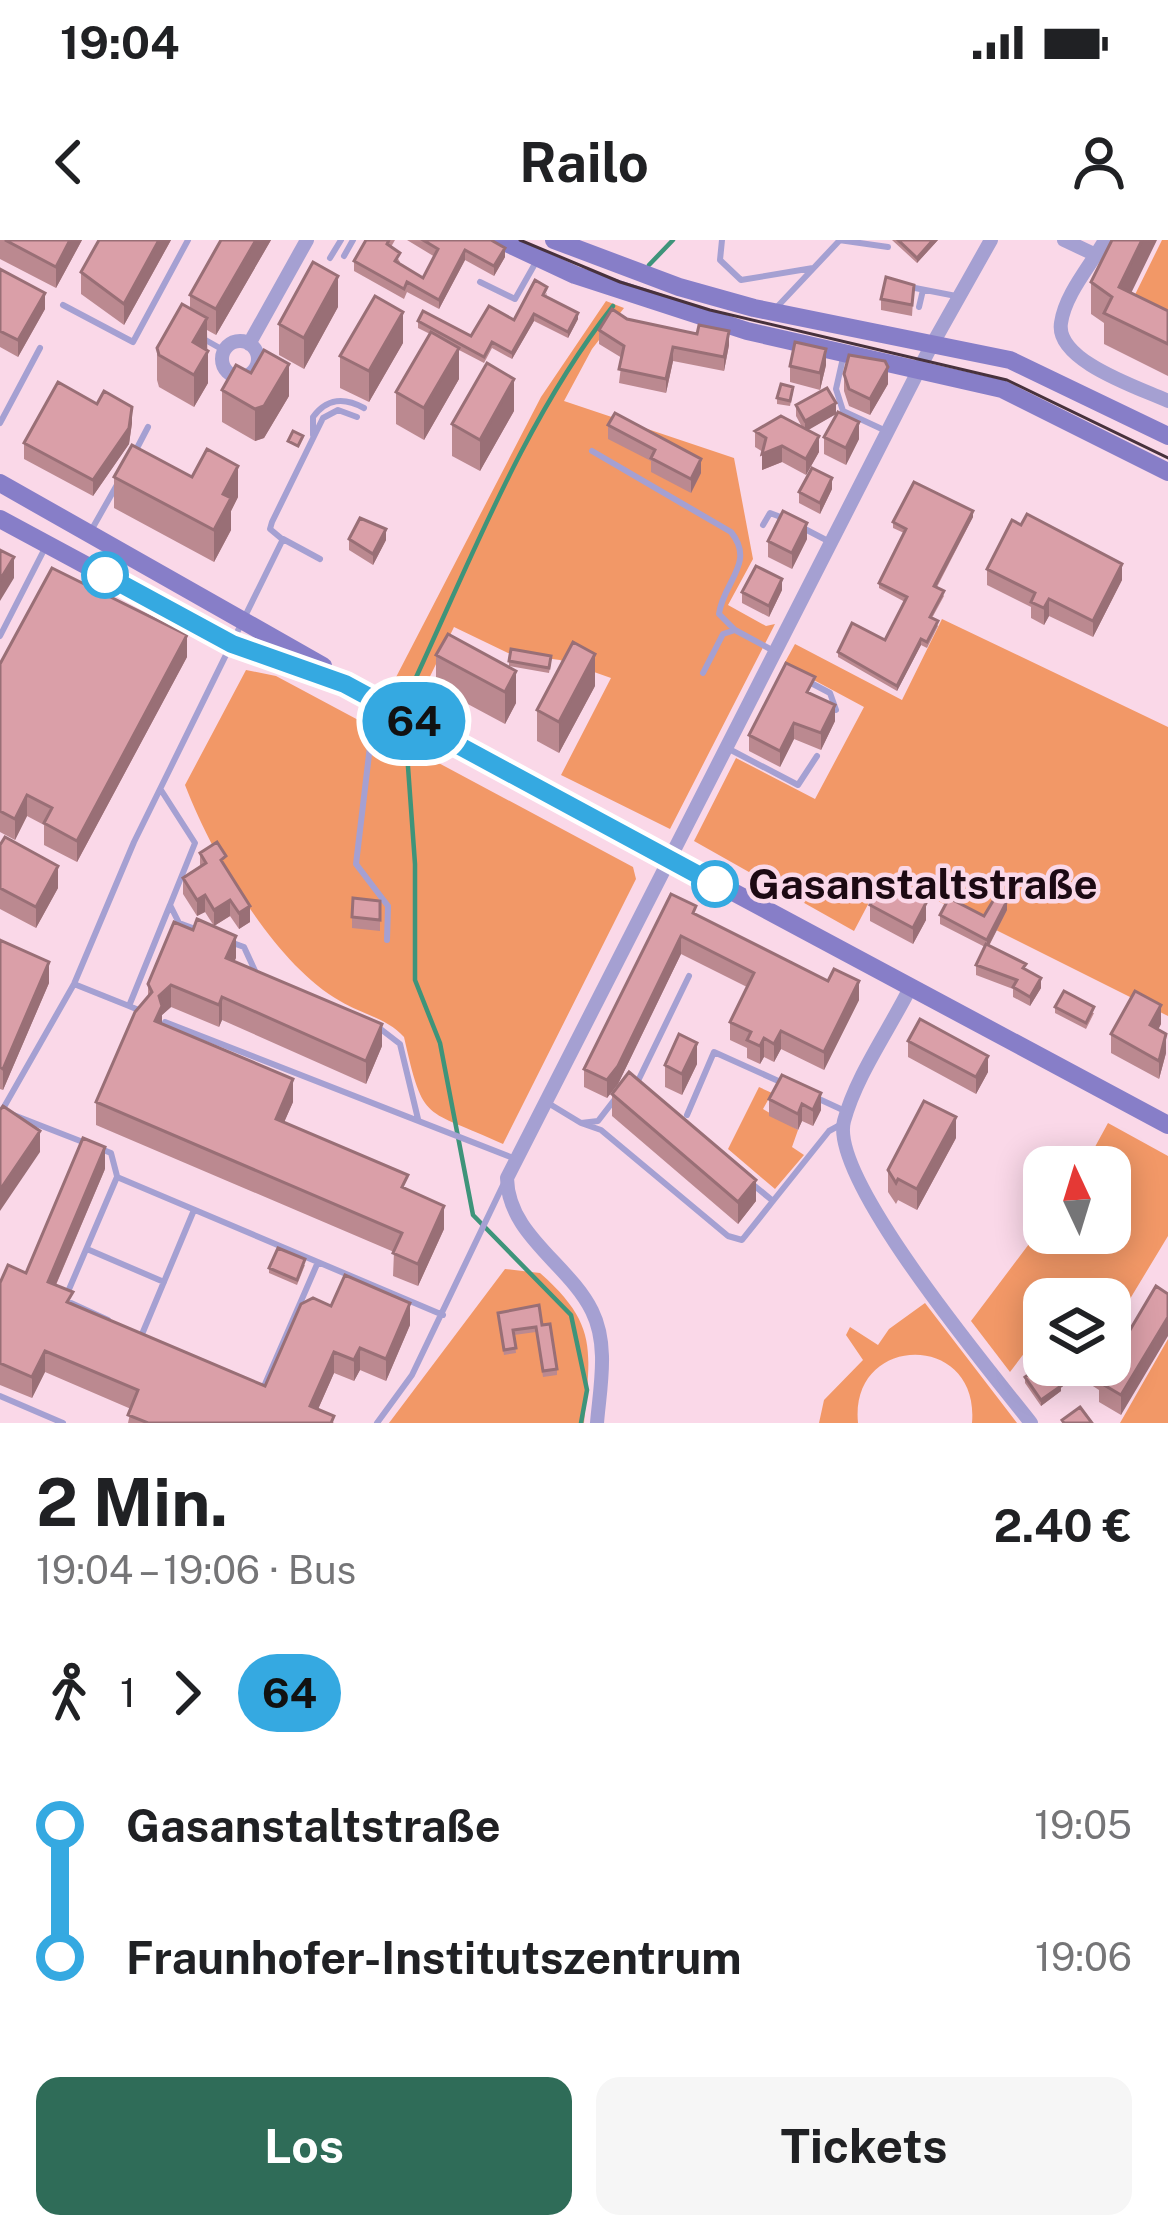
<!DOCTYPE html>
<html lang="de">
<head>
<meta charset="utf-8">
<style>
  body { margin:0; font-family:"Public Sans",sans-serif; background:#f6f6f6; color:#202124; height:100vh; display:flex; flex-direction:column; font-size:45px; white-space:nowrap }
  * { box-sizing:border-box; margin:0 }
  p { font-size:39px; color:#757577 }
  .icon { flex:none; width:66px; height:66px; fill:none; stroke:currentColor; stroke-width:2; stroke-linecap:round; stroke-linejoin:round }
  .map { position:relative; height:1183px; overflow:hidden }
  .panel { display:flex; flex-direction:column; background:#fff; flex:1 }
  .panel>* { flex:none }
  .badge { padding:0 24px; border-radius:39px; font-size:42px; line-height:78px }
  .needle { width:78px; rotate:356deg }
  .fabs { position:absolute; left:1023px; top:906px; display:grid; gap:24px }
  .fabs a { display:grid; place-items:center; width:108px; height:108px; border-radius:24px; background:#fff; box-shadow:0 6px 30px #0003; font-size:60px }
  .map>.badge { position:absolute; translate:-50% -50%; box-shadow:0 0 0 6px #fff }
  .legs { display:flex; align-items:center; gap:18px; height:132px; padding:0 36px; font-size:39px }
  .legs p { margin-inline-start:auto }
  .summary { display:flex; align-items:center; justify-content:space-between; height:204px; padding:0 36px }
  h1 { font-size:66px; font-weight:700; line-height:90px }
  .action { display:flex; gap:24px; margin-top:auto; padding:24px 36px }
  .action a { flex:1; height:138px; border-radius:24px; background:#2f6c58; color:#fff; font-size:48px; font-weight:700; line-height:138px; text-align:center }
  .action a+a { background:#f6f6f6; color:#202124 }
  ul { padding:0 36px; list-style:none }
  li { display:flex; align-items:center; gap:42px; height:132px; font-size:45px }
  li i { display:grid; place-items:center; width:18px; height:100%; margin:0 15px; background:currentColor }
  li i::after { content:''; width:30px; height:30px; margin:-15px; border:9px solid; border-radius:50%; background:#fff }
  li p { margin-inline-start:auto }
  li:first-child i { background:linear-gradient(#0000 50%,currentColor 0) }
  li:last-child i { background:linear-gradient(currentColor 50%,#0000 0) }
  .status { display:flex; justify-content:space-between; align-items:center; height:84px; padding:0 60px; background:#fff; direction:ltr }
  .status svg { height:33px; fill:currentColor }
  header { display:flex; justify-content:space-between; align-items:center; height:156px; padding:0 36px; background:#fff; font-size:54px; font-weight:700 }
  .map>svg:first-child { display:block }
  .green { fill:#f29867 }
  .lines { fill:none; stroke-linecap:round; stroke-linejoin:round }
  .stream { stroke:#3e947a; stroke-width:4.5 }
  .lane { stroke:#a5a0d2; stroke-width:6 }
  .street { stroke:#a5a0d2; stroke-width:14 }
  .secondary { stroke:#877ec8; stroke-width:18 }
  .tram { stroke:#48323d; stroke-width:3 }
  .wall { fill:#bb8990 }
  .shaded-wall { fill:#996f76 }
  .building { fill:#da9fa8; stroke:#996f76; stroke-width:3 }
  .line-1-casing { stroke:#fff; stroke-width:27 }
  .line-1 { stroke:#35a9e1; stroke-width:18 }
  .stop-1-dot { fill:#fff; stroke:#35a9e1; stroke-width:6 }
  .labels { text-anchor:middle; stroke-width:9; stroke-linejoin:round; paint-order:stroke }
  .stop-label { font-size:42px; font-weight:bold; fill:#1c0a13; stroke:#fad8e8; text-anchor:start }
</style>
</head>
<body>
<div class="status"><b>19:04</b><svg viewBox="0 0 49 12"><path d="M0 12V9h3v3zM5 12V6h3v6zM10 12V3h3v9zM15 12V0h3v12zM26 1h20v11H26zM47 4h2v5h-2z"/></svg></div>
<header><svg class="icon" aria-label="back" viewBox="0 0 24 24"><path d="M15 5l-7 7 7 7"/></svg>Railo<svg class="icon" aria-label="person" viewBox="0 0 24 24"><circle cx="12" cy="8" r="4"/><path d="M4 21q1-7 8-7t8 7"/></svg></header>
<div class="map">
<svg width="1168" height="1183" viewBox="0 0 1168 1183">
  <rect width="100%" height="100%" fill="#fad8e8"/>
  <path class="green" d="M1162,0H1168V102L1123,79Z
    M606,61L624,68L592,109L564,161L734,218L753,319L728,365L766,386L775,384L670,589L561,535L611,438L560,420L508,413L454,387L420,457L393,443L541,157Z
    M942,379L1168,487V776L884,634L854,691L694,601L736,518L815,559L864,467L784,424L795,404L902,460Z
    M246,430L276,436L633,627L636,639L503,904C424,867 424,886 404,797C387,778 361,774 340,761C273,723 212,615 185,545Z
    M759,847L772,853L763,869L798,890L792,907L804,915L775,949L728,909Z
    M1108,883L1168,916V996L1110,1092V1059H1044V1087L1010,1132L971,1081L1044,984V993H1110V927H1084Z
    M505,1029L540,1033C599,1085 590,1111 584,1183H389Z
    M925,1063L1017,1183H972C980,1091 849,1093 858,1183H819L824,1160L863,1120L846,1095L850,1087L878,1105L889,1089Z
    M1168,1099V1183H1120Z"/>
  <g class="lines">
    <path class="stream" d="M649,25L673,0
      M407,468L413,444C472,317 526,177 613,66
      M405,485L415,624V740L440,803L473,975L571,1075L587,1150L581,1183"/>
    <path class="lane" d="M722,0L720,20L741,40L813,28
      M839,0L888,7
      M344,16L353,0
      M330,18L341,0
      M480,42L515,59L536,22
      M910,47L956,56
      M63,65L133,102L188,0
      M777,67L840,0
      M919,67L923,50
      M202,98L225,111
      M843,118L836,149L843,171L884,190
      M0,183L40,108
      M313,195V177C327,158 344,157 364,168
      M136,210L148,187
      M592,211L731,292C756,323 723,342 719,374L735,390
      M763,285L770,273L786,279
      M803,288L828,301
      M92,289L118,243
      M282,299L270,289L272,282L323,178L338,170L357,177
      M0,396L45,308
      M703,433L723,394L735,390L772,410
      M811,443L830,453L836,470
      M375,464L356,624L388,666L387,700
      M729,509L798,545L817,516
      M161,550L195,603L170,665L179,683L198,690
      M233,703L244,707L256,733
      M74,744L129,766
      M141,771L129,766L170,665
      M165,782L513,918
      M378,787L400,804L418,879
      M636,845L689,736
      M819,859L845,871
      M548,863L581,883L598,881L615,859
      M0,874L74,744L134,602L283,299L320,319
      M11,874L88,904
      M687,875L714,812L785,844
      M581,883L601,890L728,996L742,1000L773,961
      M101,909L111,913L117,936
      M751,943L773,961L829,891L840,885
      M87,1009L164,1042
      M67,1054L117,937L443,1075
      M71,1063L108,1080
      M140,1099L194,970
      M262,1151L318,1022
      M0,1156L63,1183
      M377,1183L412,1135L505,941"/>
    <path class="street" d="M1064,0L1096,15
      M1105,0C1091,25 1065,54 1061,83C1055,121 1140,148 1168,161
      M222 119a18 18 0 1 1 36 0a18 18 0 1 1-36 0Z
      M249,104L307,0
      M910,748C889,790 856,836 844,881C829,939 992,1133 1031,1183
      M597,1183C600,1147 609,1105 592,1071C569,1024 508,995 507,938L928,112L991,0"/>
    <path class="secondary" d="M500,0L575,35L747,91L1002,149L1168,232
      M554,0L679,47L754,68L1010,120L1168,196
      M0,243L323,426
      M0,279L232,404L345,444L1168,885"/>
    <path class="tram" d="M520,0L620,42L710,70L1007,140L1168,218"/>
  </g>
  <path class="wall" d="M0,0H82L56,48L0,19Z
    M99,0H171L124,85L81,54V32Z
    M221,0H271L216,95L207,90L208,143L194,167L159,147L157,140V108L190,68V55Z
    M366,0H395L391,7L400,22L399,24L423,38L435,17L407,0H491L505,17L494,36L465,20L439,69L407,52L404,59L354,31V21Z
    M892,0H938L917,23Z
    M0,29L45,69L18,117L0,107Z
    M1091,42L1132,53L1168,71V136L1104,104V83L1091,74Z
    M914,45L912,76L881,70V59Z
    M547,53L546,56L578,79L568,98L534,81L512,119L492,108L484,123L459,110V139L424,200L396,184V152L430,94L418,88V81L471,96L514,80Z
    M338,67L304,129L279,115V84Z
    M627,79L697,94L729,105L724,131L673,121L666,153L619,143L622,118L599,104V90Z
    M403,103L369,162L340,148V116Z
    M826,125L820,150L790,142V126Z
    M844,134L888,144L870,175L849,166L844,151Z
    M222,150L289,156L264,198L255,201L222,182Z
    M793,152L790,166L777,164V158Z
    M796,165L836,174L807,190L819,212L806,235L782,222L762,230L763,212L755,207V191L802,187L796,176Z
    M514,171L480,231L452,216V184Z
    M132,183L129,204L93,256L24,219V203Z
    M608,185L701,233L691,253L651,232V221L608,199Z
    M824,197L859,199L846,225L824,214Z
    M114,237H192L238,257L231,271V290L214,322L114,268Z
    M832,249L820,274L799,263V252Z
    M973,277L937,347L944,356L932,378L938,386L927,408L921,405L897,451L838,417V412L885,400L905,362L879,348V343L904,293L893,288V282Z
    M349,299L386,300L373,325L349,310Z
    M807,299L792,329L768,317V301Z
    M987,329L1122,340L1093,397L1049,376L1044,385L1031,378V367L987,345Z
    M782,350L769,377L742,363V352Z
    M448,394L516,463L505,484L436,447V415Z
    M187,417L77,622L44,605V585L27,576L15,600L0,592V424Z
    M509,421L551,422L549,433L509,426Z
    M595,446L559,513L537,501V470Z
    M814,455L835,481L821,510L794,499L780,527L749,511V495Z
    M0,605L58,648L36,688L0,669Z
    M200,613L226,628L250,682L239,689L230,676L214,686L205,672L197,676L183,654V638L200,627Z
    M380,661V691L352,688V677Z
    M870,665L926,680L913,704L870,681Z
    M1007,670L989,706L1026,730L1041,748L1030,766L1013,757V749L976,735V725L985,707L940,684V675L984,676Z
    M696,674L859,760L824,830L781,809L774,822L764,817L760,824L747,818V808L730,800V782L747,747L681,714L618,844L607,858L584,847V829Z
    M0,700L49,743L3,850L0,849Z
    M236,718L234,721L382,806L366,844L222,780L219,787L171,767L162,775V783L293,862L284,882L408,949L444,989L418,1046L393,1036L394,1012L96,885V862L148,757V744Z
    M1055,767L1094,773L1086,789L1055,773Z
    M1161,784L1158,790L1166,813L1159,839L1111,813V794Z
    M908,801L988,832L976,854L908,817Z
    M697,824L682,855L665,847V825Z
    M782,835L821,870L813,886L802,881L798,890L769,876V859Z
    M612,854L756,961L738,984L612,876Z
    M956,898L917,970L898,960L896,964L888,952V930Z
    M105,929L56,1045L73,1065L265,1146L331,1066L410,1085L386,1141L360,1130L354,1141L334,1133L318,1169L334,1183H128L131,1169L45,1132L32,1158L0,1145V1043L26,1033Z
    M305,1025L297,1045L269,1033V1028Z
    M1156,1046L1121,1175L1099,1162V1150L1079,1137L1073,1146L1063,1140V1125H1110Z
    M498,1073L542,1085L557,1129V1135L543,1137L536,1092L514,1095L516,1113L504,1115Z
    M1025,1137L1061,1151L1041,1166L1025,1143Z"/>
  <path class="shaded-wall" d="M70,0H82L56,48V27Z
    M159,0H171L124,85V64Z
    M256,0H271L216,95V69Z
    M933,0H938L917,23V18Z
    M1142,0H1157L1119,78V47Z
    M505,8V17L494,36V26Z
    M465,10V20L439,69V60Z
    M338,36V67L304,129V98Z
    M45,53V69L18,117V100Z
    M403,72V103L369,162V131Z
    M578,73V79L568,98V92Z
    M534,74V81L512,119V113Z
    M207,78V109L193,102Z
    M729,91V105L724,131V117Z
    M673,107V121L666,153V139Z
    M459,108V139L424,200V168Z
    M826,109V125L820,150V133Z
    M208,111V143L194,167V135Z
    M289,124V156L264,198L255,201V169Z
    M888,127V144L870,175V159Z
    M514,139V171L480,231V200Z
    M836,163V174L805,192V181Z
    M132,167V183L129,204L93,256V240Z
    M859,182V199L846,225V208Z
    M819,196V212L806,235V219Z
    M782,206V222L762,230V214Z
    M701,219V233L691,253V239Z
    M238,226V257L231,271V290L214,322V290L223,254Z
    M832,238V249L820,274V263Z
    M973,271V277L934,351V346Z
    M807,283V299L792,329V313Z
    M386,289V300L373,325V314Z
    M14,317V338L0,361V340Z
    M1122,324V340L1093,397V381Z
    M782,339V350L769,377V366Z
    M1049,359V376L1044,385V368Z
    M187,395V417L77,622V601Z
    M921,399V405L897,451V446Z
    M595,414V446L559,513V482Z
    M516,431V463L505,484V452Z
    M835,465V481L821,510V493Z
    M794,483V499L780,527V511Z
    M27,555V576L15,600V579Z
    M58,626V648L36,688V667Z
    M205,655V672L197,676V660Z
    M230,660V676L214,686V670Z
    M1007,661V670L987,709V700Z
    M926,663V680L913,704V688Z
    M250,666V682L239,689V673Z
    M236,696V718L226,740V718Z
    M681,696V714L618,844L607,858V840Z
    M49,722V743L3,850V829Z
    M1041,738V748L1030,766V757Z
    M859,741V760L824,830V812Z
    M171,745V767L162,775V789L155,781L159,756Z
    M222,757V780L219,787V765Z
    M1161,765V784L1150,804V785Z
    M382,784V806L366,844V821Z
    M781,791V809L774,822V804Z
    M1166,794V813L1159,839V821Z
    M764,798V817L760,824V806Z
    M697,803V824L682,855V834Z
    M988,816V832L976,854V837Z
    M293,839V862L276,901V879Z
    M821,853V870L813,886V870Z
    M802,864V881L798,890V874Z
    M956,877V898L917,970V949Z
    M40,891V912L0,971V950Z
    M105,907V929L48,1063V1042Z
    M756,940V961L738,984V962Z
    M444,966V989L418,1046V1024Z
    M410,1063V1085L386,1141V1119Z
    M1168,1077V1096L1121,1175V1155Z
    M360,1108V1130L354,1141V1120Z
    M45,1111V1132L32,1158V1137Z
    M334,1112V1133L312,1183L310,1166Z
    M1074,1125H1079V1137L1073,1146Z
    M1061,1146V1151L1041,1166V1160Z"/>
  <path class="building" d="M5,0H70L56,27Z
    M99,0H159L124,64L81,32Z
    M221,0H256L216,69L190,55Z
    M366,0H389L387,4L400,13L395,21L423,38L438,9L423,0H491L505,8L494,26L465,10L439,60L407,42L404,49L354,21Z
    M898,0H933L917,18Z
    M1112,0H1142L1119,47L1168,71V104L1104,73L1112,57L1091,42Z
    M313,22L338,36L304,98L279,84Z
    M0,29L45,53L18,100L0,91Z
    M886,37L914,45L912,65L881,59Z
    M535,40L547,47L543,55L578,73L568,92L534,74L512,113L492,102L484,117L418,81L423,71L471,96L489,66L514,80Z
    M375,56L403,72L369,131L340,116Z
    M182,64L207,78L193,102L208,111L194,135L159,115L157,108Z
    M612,69L627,79L697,94L699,85L729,91L724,117L673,107L666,139L619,129L624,106L599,90Z
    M431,92L459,108L424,168L396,152Z
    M795,102L826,109L820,133L790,126Z
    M264,110L289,124L264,166L255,169L222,150L236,125L251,133Z
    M849,115L885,121L888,127L870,159L849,149L844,134Z
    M487,123L514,139L480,200L452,184Z
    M58,142L97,164L104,151L132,167L129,188L93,240L24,203Z
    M781,144L793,147L790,161L777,158Z
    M827,148L836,163L805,181L796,165Z
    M838,172L859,182L846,208L824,197Z
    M615,173L701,219L691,239L651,218L655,210L608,185Z
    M781,176L819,196L806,219L782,206L762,214L766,198L755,191Z
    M293,191L303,196L298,206L288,201Z
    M132,205L192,237L207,209L238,226L223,254L231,258L214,290L114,237Z
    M812,228L832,238L820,263L799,252Z
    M914,242L973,271L934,346L944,351L930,377L938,381L927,402L921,399L897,446L838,412L852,383L885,400L907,357L879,343L906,289L893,282Z
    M783,271L807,283L792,313L768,301Z
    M1027,274L1122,324L1093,381L1049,359L1044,368L1031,362L1035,353L987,329L1012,280L1021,285Z
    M360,278L386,289L373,314L349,299Z
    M0,310L14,317L0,340Z
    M756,326L782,339L769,366L742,352Z
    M52,328L187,395L77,601L44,583L52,568L27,555L15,579L0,571V424Z
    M448,394L516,431L505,452L436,415Z
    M573,402L595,414L559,482L537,470Z
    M511,409L551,416L549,428L509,421Z
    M786,423L815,437L807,452L835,465L821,493L794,483L780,511L749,495Z
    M5,597L58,626L36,667L0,648V605Z
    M217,602L226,616L221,620L250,666L239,673L230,660L214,670L205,655L197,660L183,638L206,623L200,613Z
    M883,640L926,663L913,688L870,665Z
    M671,654L696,666L693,673L828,741L834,729L859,741L824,812L781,791L774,804L764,798L760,806L747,800L751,792L730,782L754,733L681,696L618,826L607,840L584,829Z
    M996,656L1007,661L987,700L940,675L949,658L984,676Z
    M353,658L380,661V680L352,677Z
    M197,679L236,696L226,718L382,784L366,821L222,757L219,765L171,745L159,756L162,766L155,781L293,839L276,879L408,935L402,947L444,966L418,1024L393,1013L402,993L96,862L135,772L152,752L148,744L174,682L193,690Z
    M0,700L49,722L3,829L0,827Z
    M986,704L1026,724L1023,728L1041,738L1030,757L1013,747L1017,740L976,725Z
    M1064,751L1094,767L1086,783L1055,767Z
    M1135,751L1161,765L1150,785L1166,794L1159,821L1111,794Z
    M920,779L988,816L976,837L908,801Z
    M679,794L697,803L682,834L665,825Z
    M629,832L756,940L738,962L612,854Z
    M782,835L821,853L813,870L802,864L798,874L769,859Z
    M924,861L956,877L917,949L898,939L896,943L888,930Z
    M3,866L40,891L0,950V870Z
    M83,898L105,907L48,1042L73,1052L67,1062L265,1146L301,1064L313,1058L331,1066L345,1035L410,1063L386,1119L360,1108L354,1120L334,1112L310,1166L334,1176L331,1183H148L128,1175L138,1150L45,1111L32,1137L0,1123V1043L8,1025L26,1033Z
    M278,1008L305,1019L297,1040L269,1028Z
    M1156,1046L1168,1054V1077L1121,1155L1099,1142L1104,1134L1090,1125H1110V1114L1114,1117Z
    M539,1065L542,1085L550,1084L557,1129L543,1131L536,1087L513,1090L516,1108L504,1110L498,1073Z
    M1044,1123L1061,1146L1041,1160L1025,1137Z
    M1080,1167L1092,1183H1064L1062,1180Z"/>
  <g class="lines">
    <g class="line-1-casing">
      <path id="line-1" d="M105,335L232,404L345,444L715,644"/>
    </g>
    <use href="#line-1" class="line-1"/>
  </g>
  <g class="stop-1-dot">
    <circle cx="105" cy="335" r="21"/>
    <circle cx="715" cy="644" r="21"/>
  </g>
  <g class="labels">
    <g class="stop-label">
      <text x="748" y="659">Gasanstaltstraße</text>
    </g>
  </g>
</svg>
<div class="fabs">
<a><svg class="needle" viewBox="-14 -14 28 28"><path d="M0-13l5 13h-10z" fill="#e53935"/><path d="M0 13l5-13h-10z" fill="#757577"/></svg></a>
<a><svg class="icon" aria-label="layers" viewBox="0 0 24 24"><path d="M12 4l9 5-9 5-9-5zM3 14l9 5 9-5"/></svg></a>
</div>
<b class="badge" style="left:414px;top:481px;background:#35a9e1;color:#111">64</b>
</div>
<section class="panel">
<div class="summary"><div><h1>2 Min.</h1><p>19:04 – 19:06 · Bus</p></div><b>2.40 €</b></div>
<div class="legs"><svg class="icon" aria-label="walk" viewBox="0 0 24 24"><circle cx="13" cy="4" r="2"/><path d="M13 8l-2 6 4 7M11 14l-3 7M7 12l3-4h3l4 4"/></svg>1<svg class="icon" aria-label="forward" viewBox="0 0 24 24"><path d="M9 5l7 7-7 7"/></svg><b class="badge" style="background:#35a9e1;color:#111">64</b></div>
<ul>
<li><i style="color:#35a9e1"></i><b>Gasanstaltstraße</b><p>19:05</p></li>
<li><i style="color:#35a9e1"></i><b>Fraunhofer-Institutszentrum</b><p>19:06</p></li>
</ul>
<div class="action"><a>Los</a><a>Tickets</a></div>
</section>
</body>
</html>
